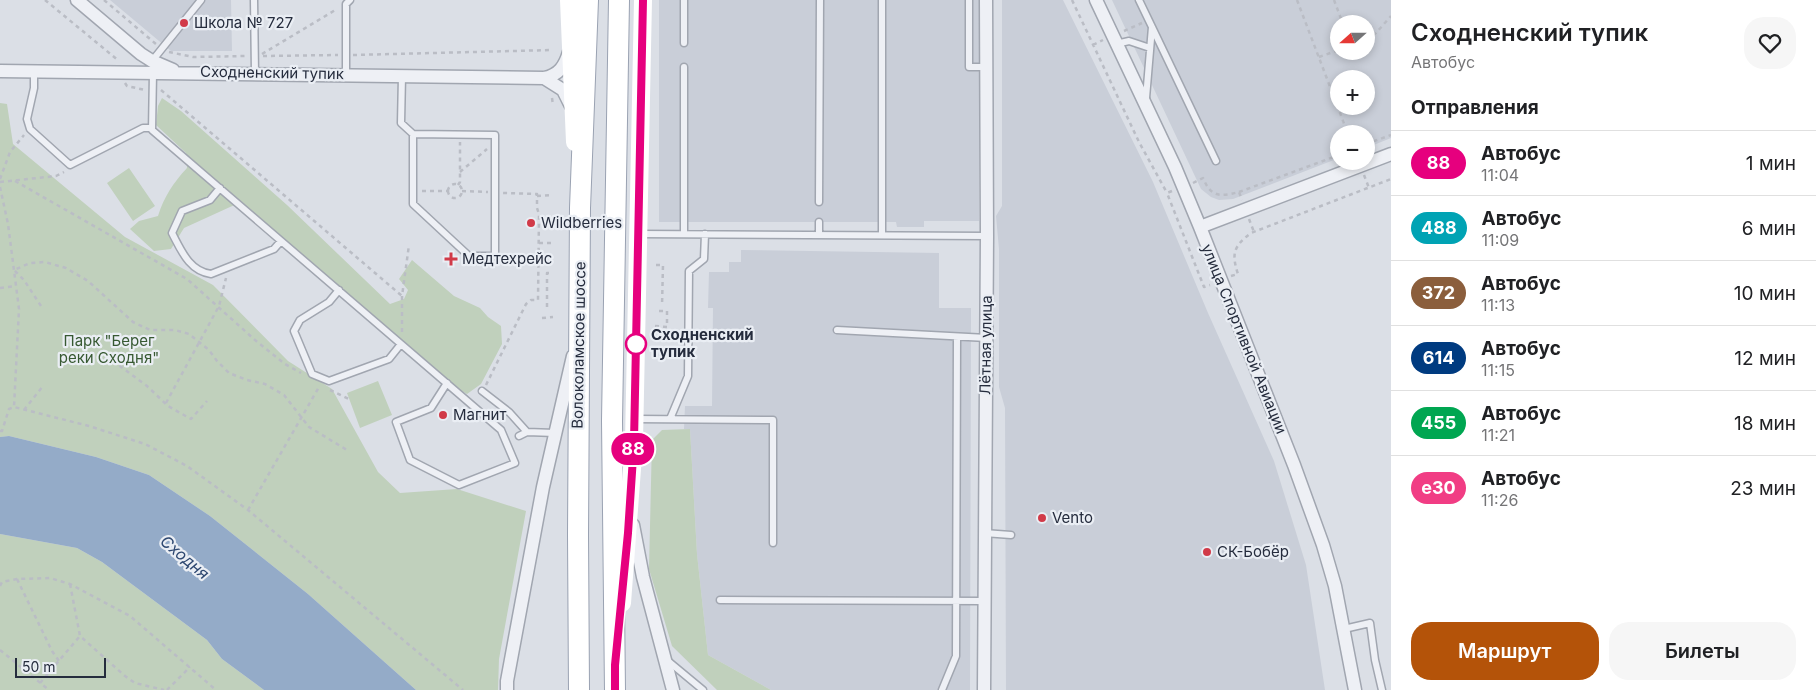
<!DOCTYPE html>
<html lang="ru">
<head>
<meta charset="utf-8">
<style>
  body { margin:0; font-family:Inter,sans-serif; background:#f6f6f6; color:#202124; height:100vh; display:flex; flex-direction:column; font-size:19px; white-space:nowrap }
  * { box-sizing:border-box; margin:0 }
  p { font-size:16px; color:#757577 }
  .icon { flex:none; width:28px; height:28px; fill:none; stroke:currentColor; stroke-width:2; stroke-linecap:round; stroke-linejoin:round }
  .map { position:relative; flex:1; overflow:hidden }
  .details { display:flex; flex-direction:column; background:#fff; width:425px }
  .details>* { flex:none }
  .badge { padding:0 10px; border-radius:16px; font-size:18px; line-height:32px }
  .needle { width:32px; rotate:249deg }
  .buttons { position:absolute; left:1330px; top:15px; display:grid; gap:10px }
  .buttons a { display:grid; place-items:center; width:45px; height:45px; border-radius:50%; background:#fff; box-shadow:0 2px 8px #0003; font-size:25px }
  .scale { position:absolute; left:15px; bottom:12px; width:91px; box-sizing:border-box; padding-left:5px; border:2px solid #252c3d; border-top:0; font-size:14px; line-height:18px; white-space:nowrap; color:#252c3d; -webkit-text-stroke:4px #eaeef4; paint-order:stroke }
  .map>.badge { position:absolute; translate:-50% -50%; box-shadow:0 0 0 2px #fff }
  h2 { padding:0 20px; font-size:19px; line-height:45px }
  .round { display:grid; place-items:center; flex:none; width:52px; height:52px; border-radius:20px; background:#f6f6f6 }
  .summary { display:flex; align-items:center; justify-content:space-between; height:85px; padding:0 20px }
  h1 { font-size:24px; font-weight:600; line-height:38px }
  .action { display:flex; gap:10px; margin-top:auto; padding:10px 20px }
  .action a { flex:1; height:58px; border-radius:20px; background:#b45309; color:#fff; font-size:20px; font-weight:600; line-height:58px; text-align:center }
  .action a+a { background:#f6f6f6; color:#202124 }
  ul { padding:0; list-style:none }
  li { display:flex; align-items:center; gap:15px; height:65px; padding:0 20px; border-top:1px solid #e0e0e0 }
  li div { flex:1 }
  li b { display:block; font-size:19px }
  li em { font-style:normal }
  li .badge { min-width:55px; font-weight:700; text-align:center }
  main { display:flex; flex:1; min-height:0 }
  .map>svg:first-child { display:block }
  .built { fill:#c9ced8; fill-rule:evenodd }
  .green { fill:#c0d0bc }
  .water { fill:#94abc8 }
  .lines { fill:none; stroke-linecap:round; stroke-linejoin:round }
  .lane-casing { stroke:#a1a6b0; stroke-width:9 }
  .street-casing { stroke:#a1a6b0; stroke-width:15 }
  .primary-casing { stroke:#9aa2b2; stroke-width:22 }
  .path { stroke:#babdc5; stroke-width:2.5; stroke-dasharray:4 4; stroke-linecap:butt }
  .lane { stroke:#eef0f5; stroke-width:6 }
  .street { stroke:#eef0f5; stroke-width:12 }
  .secondary { stroke:#fff; stroke-width:18 }
  .primary { stroke:#fff; stroke-width:20 }
  .line-casing { stroke:#fff; stroke-width:11 }
  .line { stroke:#e6007e; stroke-width:8 }
  .poi-dot { fill:#d13a48; stroke:#eaeef4; stroke-width:2 }
  .stop-dot { fill:#fff; stroke:#e6007e; stroke-width:2.5 }
  .labels { text-anchor:middle; stroke-width:4.5; stroke-linejoin:round; paint-order:stroke }
  .poi-label { font-size:15px; fill:#252c3d; stroke:#eaeef4; text-anchor:start }
  .street-label { font-size:15px; fill:#252c3d; stroke:#eaeef4 }
  .stop-label { font-size:15px; font-weight:bold; fill:#252c3d; stroke:#eaeef4; text-anchor:start }
  .park-label { font-size:15px; fill:#375932; stroke:#eaeef4 }
  .water-label { font-size:16px; font-style:italic; fill:#2e4871; stroke:#eaeef4 }
</style>
</head>
<body>
<main>
<div class="map">
<svg width="1391" height="690" viewBox="0 0 1391 690">
  <rect width="100%" height="100%" fill="#dbdfe6"/>
  <path class="built" d="M110,0H231L232,51H171Z
    M659,0H979V221H924V227H897L896,222H659Z
    M1002,0H1063L1153,182L1208,313L1274,461L1306,565L1325,690H1006L1005,408L999,387V249L996,216L1002,206Z
    M1112,0H1391V138L1366,148V134H1339V158L1233,199L1219,200L1211,197L1201,189ZM1339,24H1366V51H1339ZM1339,79H1366V106H1339Z
    M741,250L939,253V308H971L970,690H771L708,655L697,554L690,429H684L685,406H712L713,308H708L709,272H729V262H741Z"/>
  <path class="green" d="M162,98L181,111L287,205L390,304L404,299L408,290L399,279L412,260L454,296L480,308L488,317L501,326L502,344L481,384L467,394L453,386L241,202L184,228L171,249L154,251L130,229L139,221L158,216C164,197 173,183 187,168L186,153L156,125L158,106Z
    M0,103L7,104L13,144L125,237L213,285L288,361L332,389L378,472L400,493L457,489L526,511L499,659L498,690H416L308,594L210,516L149,475L96,457L9,436L0,437Z
    M129,168L155,206L133,221L107,183Z
    M378,381L392,415L360,428L347,393Z
    M690,429L697,554L708,655L771,690H717L672,646L649,569L652,440L662,430Z
    M0,534L77,548L102,562L207,640L222,659L264,690H0Z"/>
  <path class="water" d="M9,436L96,457L149,475L210,516L308,594L416,690H264L222,659L207,640L102,562L77,548L0,534V437Z"/>
  <g class="lines">
    <g class="lane-casing">
      <path id="lane" d="M254,0L255,73
        M684,0V43
        M969,0V67H986
        M1139,0L1152,27L1146,98
        M1152,27L1216,161
        M1116,44L1129,41L1150,48
        M152,61L201,0
        M684,67V234
        M34,71V88L27,119L30,129L70,165L143,128H152
        M153,73L152,130L501,430L515,463L459,485L410,460L396,422L431,408L447,383
        M346,75V4L350,0
        M402,76L401,123L413,134L495,135V256H469L413,204V134
        M220,188L210,200L182,211L172,233C181,250 189,271 211,274L274,249L281,241
        M819,202L820,0
        M819,222V235
        M639,234L987,236
        M882,235V0
        M339,290L329,302L300,320L294,331L312,374L329,381L389,359L401,344
        M837,330L987,338
        M482,391L509,412L527,432
        M635,419L773,420V543
        M670,419L688,376L689,271L704,259L705,234
        M519,436L527,432L555,433
        M984,533L1011,535
        M720,600L984,601
        M1344,629L1370,623L1375,660L1382,690
        M668,661L703,690
        M942,690L956,656L957,337"/>
    </g>
    <g class="street-casing">
      <path id="street" d="M77,0L141,54L152,61L173,70
        M1096,0L1175,167L1200,227L1294,465L1323,545L1335,586L1355,690
        M0,71L544,78C559,75 565,66 569,52
        M544,78L563,90L571,106
        M1200,227L1391,154
        M633,525L643,577L673,690
        M507,690V681L543,487L573,356
        M984,690L987,236L986,0"/>
    </g>
    <g class="primary-casing">
      <path id="primary" d="M579,690L578,535L580,208L588,0
        M615,690L612,421L619,0"/>
    </g>
    <path class="path" d="M45,0L119,61
      M104,0L156,44
      M1072,0L1139,142L1167,193
      M1297,0L1348,134
      M1334,0L1343,24
      M1124,31L1142,23
      M1366,39L1376,33L1391,16
      M1093,45L1103,40
      M169,52L193,57L245,56
      M262,54L337,9
      M353,55L552,50
      M263,56L338,55
      M1319,57L1339,50
      M125,83L127,86L145,90
      M161,90L402,296
      M552,98L553,105
      M1366,144L1391,135
      M460,172L487,149
      M1364,175L1369,188
      M0,179L10,152L24,135
      M15,181L187,279L255,340L285,364L301,373
      M0,182L56,176L64,172
      M1193,183L1203,178C1211,197 1219,197 1239,192L1242,200
      M448 191a7 7 0 1 1 14 0a7 7 0 1 1-14 0Z
      M458,185L460,182V142
      M0,187L8,224L19,309L14,407
      M422,191H448
      M462,191L488,192
      M1172,191L1167,193L1204,287L1210,285
      M1239,192L1339,155
      M537,196L553,195
      M1249,219L1254,232
      M539,243H553
      M656,265H663L662,306
      M1231,276L1238,274C1231,253 1234,246 1251,233L1391,179
      M0,288L16,286
      M41,306L24,280L14,270L30,263L45,262L66,268L88,281L133,322L150,330H175L189,334L209,350L217,361L229,373L247,380L265,384L284,395L309,427L347,450
      M547,307V273H553
      M542,318L553,317
      M655,326L667,327V311H655
      M402,332V296L409,245
      M113,361L147,386L168,406L191,419L207,401
      M486,385L526,304L531,300H538L539,214L537,208V194L503,193
      M330,390L349,399
      M166,403L219,306L226,278
      M24,410L43,386
      M0,431H2L9,409L14,407L89,426L145,444L187,466L248,510L463,690
      M248,510L319,387
      M17,579L52,651L59,661
      M70,584L80,636L125,676L135,683L164,690
      M0,586L2,582L17,579L50,578L70,584L130,616L216,690
      M0,650L49,690
      M40,683L80,636
      M167,690L190,667"/>
    <use href="#lane" class="lane"/>
    <use href="#street" class="street"/>
    <path class="secondary" d="M569,0L575,142
      M622,603L634,442L643,0"/>
    <use href="#primary" class="primary"/>
  </g>
  <g class="lines">
    <g class="line-casing">
      <path id="line" d="M615,690V665L628,533L634,442L643,0"/>
    </g>
    <use href="#line" class="line"/>
  </g>
  <g class="poi-dot">
    <circle cx="184" cy="23" r="5"/>
    <circle cx="531" cy="223" r="5"/>
    <path d="M448.5 251.5h5v5h5v5h-5v5h-5v-5h-5v-5h5z"/>
    <circle cx="443" cy="415" r="5"/>
    <circle cx="1042" cy="518" r="5"/>
    <circle cx="1207" cy="552" r="5"/>
  </g>
  <circle class="stop-dot" cx="636" cy="344" r="10"/>
  <g class="labels">
    <g class="poi-label">
      <text x="194" y="28">Школа № 727</text>
      <text x="541" y="228">Wildberries</text>
      <text x="462" y="264">Медтехрейс</text>
      <text x="453" y="420">Магнит</text>
      <text x="1052" y="523">Vento</text>
      <text x="1217" y="557">СК-Бобёр</text>
    </g>
    <g class="street-label">
      <text transform="translate(272 73) rotate(1)" y="5">Сходненский тупик</text>
      <text transform="translate(1244 339) rotate(68)" y="5">улица Спортивной Авиации</text>
      <text transform="translate(579 345) rotate(-89)" y="5">Волоколамское шоссе</text>
      <text transform="translate(986 345) rotate(-89)" y="5">Лётная улица</text>
    </g>
    <g class="stop-label">
      <text x="651" y="340">Сходненский<tspan x="651" dy="17">тупик</tspan></text>
    </g>
    <g class="park-label">
      <text x="109" y="346">Парк "Берег<tspan x="109" dy="17">реки Сходня"</tspan></text>
    </g>
    <g class="water-label">
      <text transform="translate(185 557) rotate(40)" y="6">Сходня</text>
    </g>
  </g>
</svg>
<div class="buttons">
<a><svg class="needle" viewBox="-14 -14 28 28"><path d="M0-13l5 13h-10z" fill="#e53935"/><path d="M0 13l5-13h-10z" fill="#757577"/></svg></a>
<a>+</a>
<a>−</a>
</div>
<div class="scale">50 m</div>
<b class="badge" style="left:633px;top:449px;background:#e6007e;color:#fff">88</b>
</div>
<section class="details">
<div class="summary"><div><h1>Сходненский тупик</h1><p>Автобус</p></div><a class="round"><svg class="icon" aria-label="heart" viewBox="0 0 24 24"><path d="M12 20l-8-8c-3-5 5-10 8-4 3-6 11-1 8 4z"/></svg></a></div>
<h2>Отправления</h2>
<ul>
<li><span class="badge" style="background:#e6007e;color:#fff">88</span><div><b>Автобус</b><p>11:04</p></div><em>1 мин</em></li>
<li><span class="badge" style="background:#00a3b4;color:#fff">488</span><div><b>Автобус</b><p>11:09</p></div><em>6 мин</em></li>
<li><span class="badge" style="background:#8b5e3c;color:#fff">372</span><div><b>Автобус</b><p>11:13</p></div><em>10 мин</em></li>
<li><span class="badge" style="background:#003b80;color:#fff">614</span><div><b>Автобус</b><p>11:15</p></div><em>12 мин</em></li>
<li><span class="badge" style="background:#00a651;color:#fff">455</span><div><b>Автобус</b><p>11:21</p></div><em>18 мин</em></li>
<li><span class="badge" style="background:#f13d84;color:#fff">е30</span><div><b>Автобус</b><p>11:26</p></div><em>23 мин</em></li>
</ul>
<div class="action"><a>Маршрут</a><a>Билеты</a></div>
</section>
</main>
</body>
</html>
